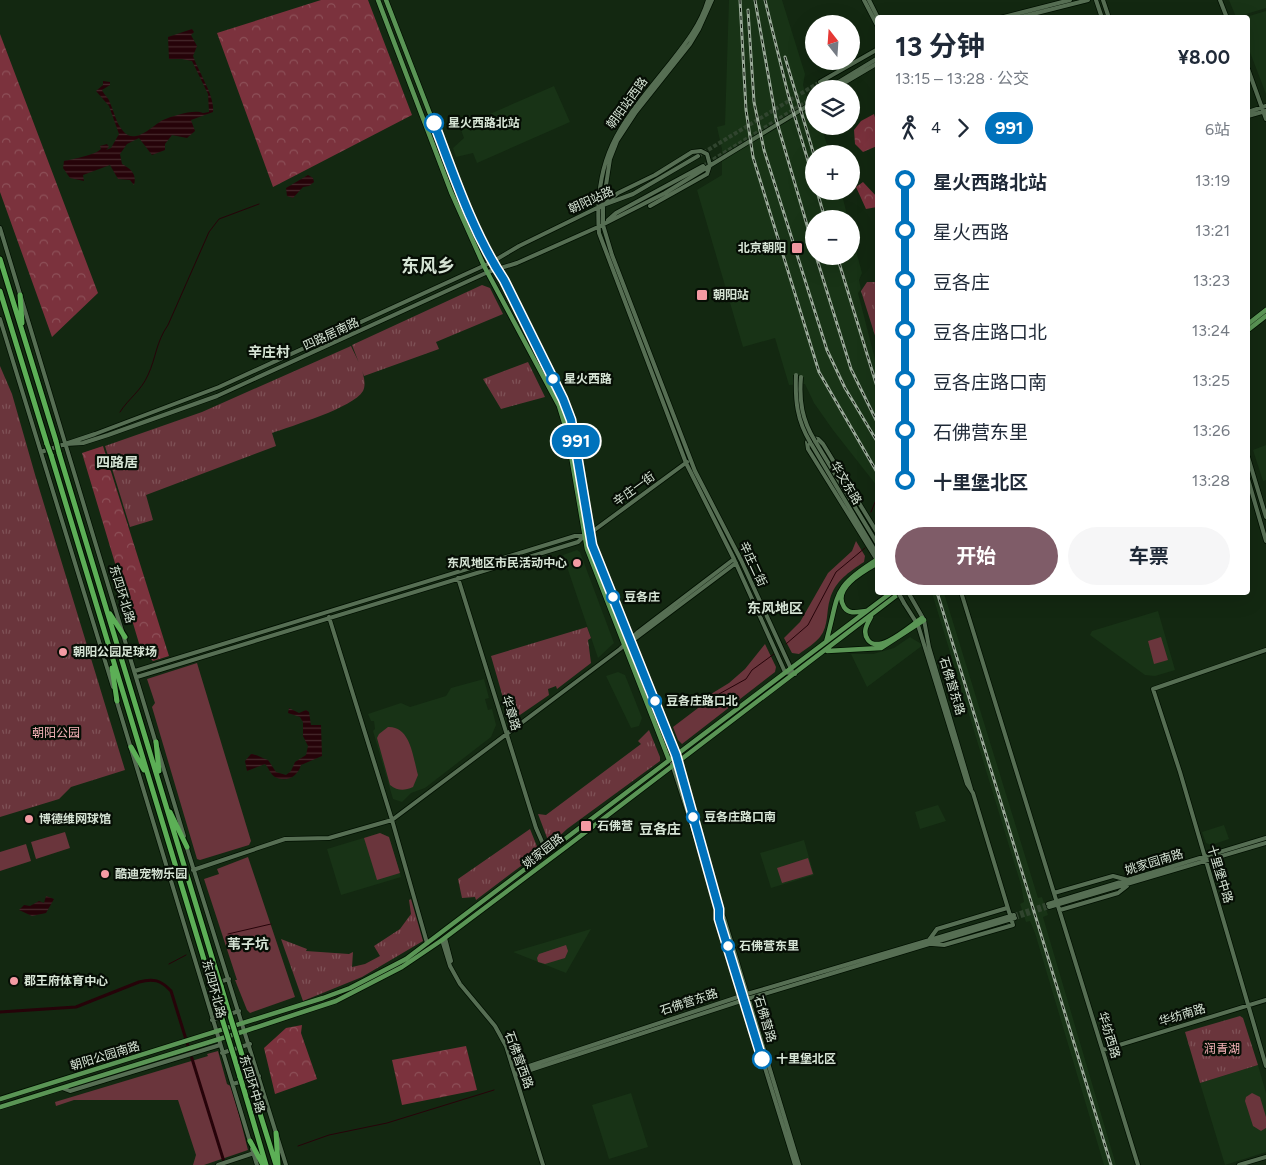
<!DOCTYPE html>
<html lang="zh">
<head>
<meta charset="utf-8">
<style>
  body { margin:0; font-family:Figtree,"Noto Sans SC",sans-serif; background:#f6f6f7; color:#1f2937; height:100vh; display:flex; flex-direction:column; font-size:19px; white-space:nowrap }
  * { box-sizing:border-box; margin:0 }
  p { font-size:16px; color:#747a83 }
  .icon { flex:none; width:28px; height:28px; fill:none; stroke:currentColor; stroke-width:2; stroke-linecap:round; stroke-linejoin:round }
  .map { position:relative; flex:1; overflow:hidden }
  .sheet { position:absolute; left:875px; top:15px; width:375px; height:580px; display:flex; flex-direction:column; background:#fff; border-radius:5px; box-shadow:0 5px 20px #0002 }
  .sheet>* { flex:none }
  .badge { padding:0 10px; border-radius:16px; font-size:18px; line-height:32px }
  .needle { width:32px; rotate:343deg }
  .tools { position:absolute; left:805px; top:15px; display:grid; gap:10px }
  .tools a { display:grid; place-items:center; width:55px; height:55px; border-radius:50%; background:#fff; box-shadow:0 5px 20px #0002; font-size:25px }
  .map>.badge { position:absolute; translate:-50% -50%; box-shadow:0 0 0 2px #fff }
  .legs { display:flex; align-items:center; gap:8px; height:55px; padding:0 20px; font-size:16px }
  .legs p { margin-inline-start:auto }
  .head { display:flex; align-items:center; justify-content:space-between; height:85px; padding:0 20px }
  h1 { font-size:28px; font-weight:700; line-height:38px }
  .action { display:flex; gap:10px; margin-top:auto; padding:10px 20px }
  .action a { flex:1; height:58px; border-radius:30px; background:#7f5c68; color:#fff; font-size:20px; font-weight:700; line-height:58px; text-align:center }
  .action a+a { background:#f6f6f7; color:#1f2937 }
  ul { padding:0 20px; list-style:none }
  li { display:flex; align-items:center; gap:18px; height:50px; font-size:19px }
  li i { display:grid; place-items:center; width:8px; height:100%; margin:0 6px; background:currentColor }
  li i::after { content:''; width:12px; height:12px; margin:-6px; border:4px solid; border-radius:50%; background:#fff }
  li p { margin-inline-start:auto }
  li:first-child i { background:linear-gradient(#0000 50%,currentColor 0) }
  li:last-child i { background:linear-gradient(currentColor 50%,#0000 0) }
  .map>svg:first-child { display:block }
  .built { fill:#183316 }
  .grass { fill:#6a353c }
  .forest { fill:url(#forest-crowns) }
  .park { fill:url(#park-tufts) }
  .water { fill:url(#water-rules) }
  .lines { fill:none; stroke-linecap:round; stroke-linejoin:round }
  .stream { stroke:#260309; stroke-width:1 }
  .canal { stroke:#260309; stroke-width:3 }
  .secondary-tunnel { stroke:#30442e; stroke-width:4; stroke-dasharray:4 2; stroke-linecap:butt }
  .secondary-casing { stroke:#001000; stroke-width:5.5 }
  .primary-casing { stroke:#001000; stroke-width:6 }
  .highway-casing { stroke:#001000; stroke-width:7 }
  .secondary { stroke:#566e53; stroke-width:4 }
  .primary { stroke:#5a9555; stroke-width:4.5 }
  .highway { stroke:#5caf56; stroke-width:5 }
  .rail-casing { stroke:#9aaa99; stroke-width:3 }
  .rail { stroke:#060e05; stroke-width:1; stroke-dasharray:4; stroke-linecap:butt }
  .secondary-bridge-casing { stroke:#001000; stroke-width:5.5; stroke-linecap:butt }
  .highway-bridge-casing { stroke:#001000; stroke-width:7; stroke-linecap:butt }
  .secondary-bridge { stroke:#566e53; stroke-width:4 }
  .highway-bridge { stroke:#5caf56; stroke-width:5 }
  .line-1-casing { stroke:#fff; stroke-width:11 }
  .line-1 { stroke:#0072bc; stroke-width:8 }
  .stop-1-dot { fill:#fff; stroke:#0072bc; stroke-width:2.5 }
  .poi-dot { fill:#f49aa3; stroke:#060e05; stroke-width:2 }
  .labels { text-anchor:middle; stroke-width:4.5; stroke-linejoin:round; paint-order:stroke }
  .street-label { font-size:12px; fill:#d6e4d5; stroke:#060e05 }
  .stop-label { font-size:12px; font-weight:bold; fill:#d6e4d5; stroke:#060e05; text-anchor:start }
  .poi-label { font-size:12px; font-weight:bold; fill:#d6e4d5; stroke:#060e05; text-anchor:start }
  .park-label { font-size:12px; fill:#f8b4ba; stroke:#060e05 }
  .neighbourhood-label { font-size:14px; font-weight:bold; fill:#d6e4d5; stroke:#060e05 }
  .district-label { font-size:18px; font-weight:bold; fill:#d6e4d5; stroke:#060e05 }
</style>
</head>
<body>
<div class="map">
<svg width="1266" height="1165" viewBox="0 0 1266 1165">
  <defs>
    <pattern id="forest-crowns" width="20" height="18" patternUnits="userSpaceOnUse" patternTransform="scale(1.25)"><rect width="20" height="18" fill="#7b323d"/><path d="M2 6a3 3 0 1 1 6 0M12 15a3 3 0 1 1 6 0" fill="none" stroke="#8d5058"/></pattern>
    <pattern id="park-tufts" width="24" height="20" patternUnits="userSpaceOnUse" patternTransform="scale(1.25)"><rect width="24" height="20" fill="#6a353c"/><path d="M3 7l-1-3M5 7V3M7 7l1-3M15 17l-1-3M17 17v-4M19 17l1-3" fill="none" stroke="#7f5257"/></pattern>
    <pattern id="water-rules" width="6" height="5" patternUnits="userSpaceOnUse" patternTransform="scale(1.25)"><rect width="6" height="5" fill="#260309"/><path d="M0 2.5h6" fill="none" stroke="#45282c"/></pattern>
  </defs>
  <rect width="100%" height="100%" fill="#132811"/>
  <path class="built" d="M729,0H782L805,74L803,85L810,108L814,111V126H821L830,154H814V191H841L848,219H814V256H851V232L862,273L859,280L861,289L858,293L877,367V486L833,430L814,403L805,384L789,385L775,338L743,347L697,190L722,175V149L717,127L725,125Z
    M1229,0H1266V8L1236,17Z
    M1266,11V94L1248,47L1246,17Z
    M554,86L570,122L477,163L473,153L456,157L453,148L464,138L460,127Z
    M1266,445V480L1263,481L1253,450Z
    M577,550L580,552L614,643L598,658L563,555Z
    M932,593H944L1038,898L1042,897L1048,915L1043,917L1116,1165H1104L1035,933L1030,921L1026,922L1020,904L1024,902L1021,885Z
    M1158,611L1175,670L1155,676L1145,675L1090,635L1092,631Z
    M910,637L923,645L867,687L851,654H873L894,648Z
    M618,672L625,675L642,718L639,726L631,728L606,676Z
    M484,679L489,698L485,699L488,710L492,709L496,725L491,737L425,788L411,793L402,802L393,799L373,731L375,729L374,721H371L368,714L401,703L410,707L446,696L451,688Z
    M938,805L946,821L920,829L915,812Z
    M1224,825L1229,839L1211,845L1206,843L1202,832Z
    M380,833L389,837L401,877L341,895L327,849Z
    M804,840L814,875L771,888L760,853Z
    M591,929L566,973L513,952Z
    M1258,1065L1266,1093V1152L1225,1165L1200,1083Z
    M631,1093L648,1147L609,1159L592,1105Z"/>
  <path class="grass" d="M856,541L865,556L864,562C849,572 835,581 830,599C826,611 829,626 820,637C815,643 806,649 799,654L792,653L784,638L800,622L828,573L852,551Z
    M1161,637L1168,660L1154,664L1148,641Z
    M765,644L776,667L775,672L682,744L678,740L673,727L702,705L711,694L729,683L745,669Z
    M197,663L251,841L249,845L200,860L197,859L152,707L155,703L147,679Z
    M388,727C411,726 413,758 418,775L413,787C404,791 398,791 390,785L377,738L379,734Z
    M65,832L70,848L36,859L31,842Z
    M380,833L389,837L400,873L377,880L364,838Z
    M26,844L31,861L0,871V852Z
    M248,857L295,997L250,1013L247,1010L235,980H237L204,879L219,874L217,869Z
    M808,858L813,874L782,883L777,868Z
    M566,945L568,951L565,958L545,964L538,962L537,958L539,954Z
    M218,1051L227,1084L232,1087L248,1150L204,1165H193L196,1155L178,1100H74L56,1106L55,1102L208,1056L207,1054Z
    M1252,1093L1260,1097L1266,1117V1128L1261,1131L1253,1126L1245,1101L1246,1097Z"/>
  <path class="forest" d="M321,0H368L412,115L273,187L217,33Z
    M0,34L98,293L52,337L0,192Z
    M874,114L877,125V146L863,152L855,144L854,130L861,121Z
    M863,182L877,197V207L866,209L856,187Z
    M103,446L169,656L153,661L141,650L82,453Z
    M302,1025L301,1033L317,1079L275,1094L264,1048L286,1028Z
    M466,1046L477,1090L402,1105L392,1060Z"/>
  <path class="park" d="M867,282H877V342L861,291Z
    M482,285L490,288L503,314L436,342L439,349L364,376L352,345Z
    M351,346C356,357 369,379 363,391C353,408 291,426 272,433L276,446L146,495L153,520L130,527L105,446L202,412Z
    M528,362L545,397L501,409L483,379Z
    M0,366L12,394L36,478L125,770L71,787L59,799L0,817Z
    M587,627L591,638L588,640L591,663L557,689L556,686L548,689L549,695L517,717L508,715L491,656Z
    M649,730L660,757V761L567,829L551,844L549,843L538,814L546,815L641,744L638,741Z
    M530,829L538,849L537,854L476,900L475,897L462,898L458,879Z
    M411,899L423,941L362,977L303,1001L281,939L307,949L306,951L349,954L353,952L352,967L365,964L380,956L374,946L400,929L411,914L409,900Z
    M1240,1016L1243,1018L1258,1065L1200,1083L1185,1032Z"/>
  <path class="water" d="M192,29L194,32L191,35L197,46L193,56C199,73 215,96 213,112L191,120L195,131L187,138L172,135L165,144V150L152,155L139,138L127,144L120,154L122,164C131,169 137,174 134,185L130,180L118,179L110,165L83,175L84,181L70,178L63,168L64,161C73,159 95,155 101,149L100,146L107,144L109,147L106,150L111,148L119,134L109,106L96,91L103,85V81L110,82V85L102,90C104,95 109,98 110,103C114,111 116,123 123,131C135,146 153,125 163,120C173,116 194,109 203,113L209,112L208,94L192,61L182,59H169L168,37Z
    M308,175L313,178L314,182L309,186L303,187L293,198L287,196L286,188Z
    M289,708L299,713L306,710L309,712L311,725H321L322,756L301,765C298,776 287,783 275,777C270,774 269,768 265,764L247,771L245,761L251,754C255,754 262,758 268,760L276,772L286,775L291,771L295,762L306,755L308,746L303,736V722L300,717L288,713Z
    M46,896L54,899L46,913L32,916L19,910L24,905L30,906L39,901L44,903Z"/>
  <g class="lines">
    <path class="stream" d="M120,412C129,398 141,391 148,375C156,358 156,342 168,325L209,232L219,219L259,204
      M871,512L878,495
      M786,644L808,625L836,572L865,548
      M707,704L719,694L746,679L752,670L774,654
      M228,934L271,924
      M169,964L186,955
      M298,1146L329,1135L387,1123L494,1090"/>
    <path class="canal" d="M0,1012L76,1007L139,982C153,978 161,980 171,991L225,1165"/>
    <path class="secondary-tunnel" d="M698,156L820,82
      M703,166L814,97
      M1014,915L1048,904
      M1015,918L1049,907"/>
    <g class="secondary-casing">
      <path id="secondary" d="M708,0C701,24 686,43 671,62C623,122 593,152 599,233L686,463L734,559L785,672L795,674
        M712,0L699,29L690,44L636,112L617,141L610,159L603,205V225L612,255L695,471L741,560L792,671
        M864,0L878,27
        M869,0L878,18
        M1096,0L1102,18
        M1103,0L1109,18
        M1220,0L1227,18
        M1000,18L1070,0
        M1017,18L1088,0
        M1248,69L1266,119
        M820,82L878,49
        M827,89L878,58
        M834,89L878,63
        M1248,112L1266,106
        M1248,116L1266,111
        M607,202L618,193L655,175L692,152L701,151L707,154L710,165L707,174L650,206
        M608,220L616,213L703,166
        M0,228L184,836
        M0,319L113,687
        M815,441L878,545
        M810,442L874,549L876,557
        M66,444L83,443L108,435L217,396L488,272L517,263L598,227L665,193L814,102
        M41,452L95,434L219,387L492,262L519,246L603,205L633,194L698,156
        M1248,457L1266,517
        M1248,479L1266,541
        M589,534L687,462
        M877,560L808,449L807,442L813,438L818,439L823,444L878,534
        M458,578L536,828L547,853
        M908,592L924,620L929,647L971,789
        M961,592L1138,1165
        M904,603L918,625L967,784L973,793L1013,925L944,945L932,944
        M329,617L392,820L427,943
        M632,641L736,563
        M1266,650L1153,689L1180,772L1266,1066
        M135,671L575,536H584
        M137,677L578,542L584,536
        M116,699L250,1142
        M676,755L698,837
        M672,764L719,909V919L795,1165
        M186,845L286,1165
        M193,870L285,839L329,838L392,820L620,649L638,632L734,559
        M1054,893L1113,876L1128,880
        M1048,904L1266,838
        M1049,907L1266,843
        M1060,910L1118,893L1127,886
        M720,911L724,918L799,1165
        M445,938L451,961
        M442,940L450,966L460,984L495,1026L506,1046L543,1165
        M929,940L937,929L1007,908
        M209,985L229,979
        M212,1020L239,1011
        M1103,1050L1266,1000
        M222,1053L250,1044
        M514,1071L747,994L1014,915
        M515,1075L744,1000L1015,918
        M233,1084L259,1076
        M62,1088L70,1091L220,1045
        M252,1149L257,1165
        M218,1165L254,1153
        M1239,1165L1266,1157"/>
    </g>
    <g class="primary-casing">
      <path id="primary" d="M378,0L451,192L484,266L559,406L567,432L587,549L669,760
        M386,0L459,189L492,262L504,280L567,407L575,440L592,545L676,755
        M1248,324L1266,310
        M1248,330L1266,316
        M866,611C858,612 849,615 844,607C832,588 864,571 878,563
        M871,617C867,624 862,632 868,640C879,655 911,625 922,618
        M826,642C840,593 830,589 878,559
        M827,651L881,648L924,620
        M0,1099L323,998L350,988L406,959L892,592
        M0,1107L245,1031L336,1001L402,967L442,940L566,847L901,592"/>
    </g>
    <g class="highway-casing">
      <path id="highway" d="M0,259L56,441
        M0,291L47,444
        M20,295L22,323
        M59,453L217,974
        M51,455L209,976
        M110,614L125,637
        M112,668L117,701
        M156,742L159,771
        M131,747L144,770
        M170,812L187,847
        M221,986L227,1006
        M213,989L219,1009
        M242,1055L248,1074
        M234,1057L240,1077
        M252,1088L276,1165
        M244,1090L266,1165
        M276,1133L278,1165
        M250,1141L263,1165"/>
    </g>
    <use href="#secondary" class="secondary"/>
    <use href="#primary" class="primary"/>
    <use href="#highway" class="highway"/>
    <g class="rail-casing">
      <path id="rail" d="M740,0L746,110L753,157L819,372L878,474
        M755,0L776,119L814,249
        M765,0L788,94L814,181
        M748,10L754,102L764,150L827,350L845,388L878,443
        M785,57L814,155
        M817,191L825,219
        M816,256L851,369L878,424
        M837,256L878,390
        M937,592L1111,1165"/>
    </g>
    <use href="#rail" class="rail"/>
    <g class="secondary-bridge-casing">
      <path id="secondary-bridge" d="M796,375C795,401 797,420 810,442
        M801,377C799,401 802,420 815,441
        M898,592L904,603"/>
    </g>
    <g class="highway-bridge-casing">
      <path id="highway-bridge" d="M56,441L59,453
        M47,444L51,455
        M217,974L221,986
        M209,976L213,989
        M227,1006L242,1055
        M219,1009L234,1057
        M248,1074L252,1088
        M240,1077L244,1090"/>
    </g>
    <use href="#secondary-bridge" class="secondary-bridge"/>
    <use href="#highway-bridge" class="highway-bridge"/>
  </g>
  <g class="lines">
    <g class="line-1-casing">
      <path id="line-1" d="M434,123C454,176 473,233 504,280L563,399L571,420L592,545L676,755L719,909V919L762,1059"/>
    </g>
    <use href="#line-1" class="line-1"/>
  </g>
  <g class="stop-1-dot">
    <circle cx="434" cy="123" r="9"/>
    <circle cx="553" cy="379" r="6"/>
    <circle cx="613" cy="597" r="6"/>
    <circle cx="655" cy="701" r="6"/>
    <circle cx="693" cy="817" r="6"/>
    <circle cx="728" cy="946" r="6"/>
    <circle cx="762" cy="1059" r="9"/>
  </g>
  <g class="poi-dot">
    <rect x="791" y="242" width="12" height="12" rx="2.5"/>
    <rect x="696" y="289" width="12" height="12" rx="2.5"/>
    <circle cx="577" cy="563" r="5"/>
    <circle cx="63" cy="652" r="5"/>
    <circle cx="29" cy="819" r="5"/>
    <rect x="580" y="820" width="12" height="12" rx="2.5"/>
    <circle cx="105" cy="874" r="5"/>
    <circle cx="14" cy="981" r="5"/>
  </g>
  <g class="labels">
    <g class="street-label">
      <text transform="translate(627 103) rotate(-54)" y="4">朝阳站西路</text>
      <text transform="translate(591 200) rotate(-24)" y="4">朝阳站路</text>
      <text transform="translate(331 334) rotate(-25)" y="4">四路居南路</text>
      <text transform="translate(846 483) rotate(59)" y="4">华文东路</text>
      <text transform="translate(634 489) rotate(-36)" y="4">辛庄一街</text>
      <text transform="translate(753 564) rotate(65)" y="4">辛庄二街</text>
      <text transform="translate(122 594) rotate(73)" y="4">东四环北路</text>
      <text transform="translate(952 686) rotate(73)" y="4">石佛营东路</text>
      <text transform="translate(511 713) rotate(73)" y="4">华章路</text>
      <text transform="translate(543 851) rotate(-38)" y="4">姚家园路</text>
      <text transform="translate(1154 862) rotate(-17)" y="4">姚家园南路</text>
      <text transform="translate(1220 874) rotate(73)" y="4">十里堡中路</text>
      <text transform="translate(214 989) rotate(75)" y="4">东四环北路</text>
      <text transform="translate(689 1002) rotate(-18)" y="4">石佛营东路</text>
      <text transform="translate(1182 1015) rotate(-17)" y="4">华纺南路</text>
      <text transform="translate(765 1019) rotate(73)" y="4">石佛营路</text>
      <text transform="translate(1109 1035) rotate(73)" y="4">华纺西路</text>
      <text transform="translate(105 1056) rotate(-17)" y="4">朝阳公园南路</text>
      <text transform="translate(519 1060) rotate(70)" y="4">石佛营西路</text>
      <text transform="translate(252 1084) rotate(73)" y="4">东四环中路</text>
    </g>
    <g class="stop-label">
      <text x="448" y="127">星火西路北站</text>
      <text x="564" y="383">星火西路</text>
      <text x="624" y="601">豆各庄</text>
      <text x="666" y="705">豆各庄路口北</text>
      <text x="704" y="821">豆各庄路口南</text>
      <text x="739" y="950">石佛营东里</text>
      <text x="776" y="1063">十里堡北区</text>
    </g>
    <g class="poi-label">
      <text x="786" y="252" text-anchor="end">北京朝阳</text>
      <text x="713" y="299">朝阳站</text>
      <text x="567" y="567" text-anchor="end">东风地区市民活动中心</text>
      <text x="73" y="656">朝阳公园足球场</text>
      <text x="39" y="823">博德维网球馆</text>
      <text x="597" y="830">石佛营</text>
      <text x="115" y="878">酷迪宠物乐园</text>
      <text x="24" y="985">郡王府体育中心</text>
    </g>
    <g class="park-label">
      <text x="56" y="737">朝阳公园</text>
      <text x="1222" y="1053">润青湖</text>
    </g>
    <g class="neighbourhood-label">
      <text x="269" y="357">辛庄村</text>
      <text x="117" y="467">四路居</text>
      <text x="775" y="613">东风地区</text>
      <text x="660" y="834">豆各庄</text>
      <text x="248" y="949">苇子坑</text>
    </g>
    <g class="district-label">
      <text x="428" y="272">东风乡</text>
    </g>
  </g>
</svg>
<div class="tools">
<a><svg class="needle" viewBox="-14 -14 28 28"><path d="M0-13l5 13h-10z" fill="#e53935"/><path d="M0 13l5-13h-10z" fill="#747a83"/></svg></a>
<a><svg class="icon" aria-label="layers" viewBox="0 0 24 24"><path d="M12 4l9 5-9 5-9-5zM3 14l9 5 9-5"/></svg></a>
<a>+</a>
<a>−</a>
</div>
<b class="badge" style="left:576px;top:441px;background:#0072bc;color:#fff">991</b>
<section class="sheet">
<div class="head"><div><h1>13 分钟</h1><p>13:15 – 13:28 · 公交</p></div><b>¥8.00</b></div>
<div class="legs"><svg class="icon" aria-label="walk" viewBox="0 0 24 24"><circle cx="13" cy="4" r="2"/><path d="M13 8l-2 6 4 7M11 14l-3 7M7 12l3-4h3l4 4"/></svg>4<svg class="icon" aria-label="forward" viewBox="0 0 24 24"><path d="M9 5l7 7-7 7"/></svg><b class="badge" style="background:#0072bc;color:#fff">991</b><p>6站</p></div>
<ul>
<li><i style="color:#0072bc"></i><b>星火西路北站</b><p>13:19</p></li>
<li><i style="color:#0072bc"></i><span>星火西路</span><p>13:21</p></li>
<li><i style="color:#0072bc"></i><span>豆各庄</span><p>13:23</p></li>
<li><i style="color:#0072bc"></i><span>豆各庄路口北</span><p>13:24</p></li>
<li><i style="color:#0072bc"></i><span>豆各庄路口南</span><p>13:25</p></li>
<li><i style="color:#0072bc"></i><span>石佛营东里</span><p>13:26</p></li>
<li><i style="color:#0072bc"></i><b>十里堡北区</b><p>13:28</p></li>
</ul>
<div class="action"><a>开始</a><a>车票</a></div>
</section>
</div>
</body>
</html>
